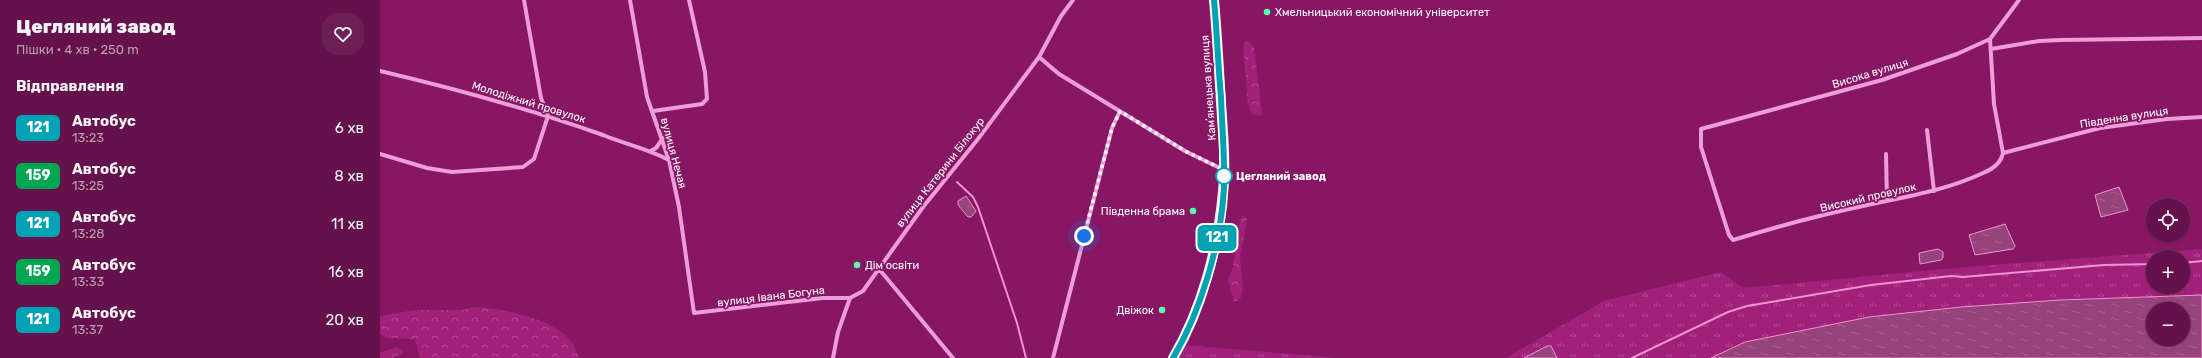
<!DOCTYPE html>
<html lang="uk">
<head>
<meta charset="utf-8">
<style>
  body { margin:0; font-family:Rubik,sans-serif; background:#6d1f55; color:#f1f3f6; height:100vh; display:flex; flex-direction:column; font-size:15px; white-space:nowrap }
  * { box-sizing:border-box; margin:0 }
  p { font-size:13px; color:#bc9db5 }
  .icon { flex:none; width:22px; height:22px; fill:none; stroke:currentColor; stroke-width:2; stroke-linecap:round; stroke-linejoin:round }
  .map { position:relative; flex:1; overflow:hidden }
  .sheet { display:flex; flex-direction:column; background:#65114b; width:380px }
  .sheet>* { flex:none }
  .badge { padding:0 8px; border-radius:6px; font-size:14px; line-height:26px }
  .controls { position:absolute; left:1766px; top:198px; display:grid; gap:8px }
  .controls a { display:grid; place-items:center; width:44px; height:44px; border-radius:50%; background:#65114b; box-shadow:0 1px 3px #0004,0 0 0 1px #793163; font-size:20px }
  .you { position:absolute; width:20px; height:20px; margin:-10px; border:3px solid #fff; border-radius:50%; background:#1a73e8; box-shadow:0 0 0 6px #1a73e833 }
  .map>.badge { position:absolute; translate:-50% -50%; box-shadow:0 0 0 2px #fff }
  h2 { padding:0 16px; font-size:15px; line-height:36px }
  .round { display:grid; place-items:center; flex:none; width:42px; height:42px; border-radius:16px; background:#6d1f55 }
  .head { display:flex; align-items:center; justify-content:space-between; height:68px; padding:0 16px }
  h1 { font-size:19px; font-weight:800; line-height:30px }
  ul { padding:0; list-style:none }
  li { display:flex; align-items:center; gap:12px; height:48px; padding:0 16px }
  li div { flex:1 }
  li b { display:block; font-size:15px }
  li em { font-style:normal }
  li .badge { min-width:44px; font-weight:700; text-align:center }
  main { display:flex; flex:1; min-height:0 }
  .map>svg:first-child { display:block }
  .grass { fill:url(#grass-tufts); fill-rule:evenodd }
  .forest { fill:url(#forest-crowns) }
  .water { fill:url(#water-ripples); stroke:#f090d5; fill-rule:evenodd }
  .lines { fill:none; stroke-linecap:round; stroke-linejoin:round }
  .stream { stroke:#f090d5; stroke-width:2 }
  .minor { stroke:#ee9ed6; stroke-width:4 }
  .primary { stroke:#ffe4f5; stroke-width:10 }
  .line-casing { stroke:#fff; stroke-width:9 }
  .line { stroke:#00a3b4; stroke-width:6 }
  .walk { stroke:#fff; stroke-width:4; stroke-dasharray:0 7.2 }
  .poi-dot { fill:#5affa6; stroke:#871764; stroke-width:1.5 }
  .stop-dot { fill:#fff; stroke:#00a3b4; stroke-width:2 }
  .labels { text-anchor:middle; stroke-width:3.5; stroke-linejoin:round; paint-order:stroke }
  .poi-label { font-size:11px; fill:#fff; stroke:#871764; text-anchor:start }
  .street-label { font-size:11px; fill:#fff; stroke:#871764 }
  .stop-label { font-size:11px; font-weight:bold; fill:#fff; stroke:#871764; text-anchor:start }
</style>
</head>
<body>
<main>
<section class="sheet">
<div class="head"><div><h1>Цегляний завод</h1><p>Пішки · 4 хв · 250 m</p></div><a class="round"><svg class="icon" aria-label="heart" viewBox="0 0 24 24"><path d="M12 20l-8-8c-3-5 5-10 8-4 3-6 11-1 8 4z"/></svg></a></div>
<h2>Відправлення</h2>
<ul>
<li><span class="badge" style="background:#00a3b4;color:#fff">121</span><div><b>Автобус</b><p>13:23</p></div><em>6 хв</em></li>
<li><span class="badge" style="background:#00a651;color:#fff">159</span><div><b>Автобус</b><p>13:25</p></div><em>8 хв</em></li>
<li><span class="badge" style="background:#00a3b4;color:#fff">121</span><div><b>Автобус</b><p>13:28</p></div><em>11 хв</em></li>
<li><span class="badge" style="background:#00a651;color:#fff">159</span><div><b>Автобус</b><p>13:33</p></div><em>16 хв</em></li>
<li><span class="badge" style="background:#00a3b4;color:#fff">121</span><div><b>Автобус</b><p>13:37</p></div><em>20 хв</em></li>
</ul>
</section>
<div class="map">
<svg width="1822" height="358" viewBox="0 0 1822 358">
  <defs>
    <pattern id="grass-tufts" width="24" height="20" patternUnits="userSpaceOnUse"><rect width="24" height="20" fill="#a1207a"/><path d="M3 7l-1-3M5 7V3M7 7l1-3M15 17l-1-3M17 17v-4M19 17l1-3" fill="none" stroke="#b44d95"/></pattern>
    <pattern id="forest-crowns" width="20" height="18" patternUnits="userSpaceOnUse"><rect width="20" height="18" fill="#a1207a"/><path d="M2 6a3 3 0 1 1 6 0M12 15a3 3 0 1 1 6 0" fill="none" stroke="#b44d95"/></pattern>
    <pattern id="water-ripples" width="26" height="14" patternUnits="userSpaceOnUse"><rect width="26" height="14" fill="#96437c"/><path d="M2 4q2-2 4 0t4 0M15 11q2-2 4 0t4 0" fill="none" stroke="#a65f90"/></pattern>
  </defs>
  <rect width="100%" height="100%" fill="#871764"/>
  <path class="grass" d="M1822,249V295L1680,300L1581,307L1489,317L1365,342L1331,358H1126L1224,301L1341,272L1363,288L1574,268ZM1773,257H1803V287H1773Z
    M804,345L956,358H797Z"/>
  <path class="forest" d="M868,41L874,47L882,112L880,116L872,114L868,104L863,47L864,42Z
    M863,216H865L867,219L860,257L863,288L861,297L857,301H854L848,280L853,267L860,219Z
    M96,307C124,309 177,319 193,344C196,348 197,353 199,358H40L35,339L6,338L0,334V316L36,310H82Z
    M17,347L24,350L21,355L12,358H0V353Z"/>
  <path class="water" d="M1739,187L1748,210L1721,217L1715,195Z
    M586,196L596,211L591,217H588L578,205V201Z
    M1625,224L1635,246L1633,249L1595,255L1589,235Z
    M1558,249L1563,252V258L1561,260L1540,264L1539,253Z
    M1822,295V358H1331L1365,342L1489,317L1581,307L1680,300ZM1773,309H1803V339H1773Z
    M1167,346H1171L1177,358H1144Z"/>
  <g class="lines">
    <path class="stream" d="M577,182L593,197L598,207L637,323L646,358
      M1803,263L1822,261
      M1252,358L1348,312L1367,306L1491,285L1571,276L1583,277L1724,265L1773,264"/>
    <path class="minor" d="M250,0L267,97L289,160L299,207L314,313L443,298H470
      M1610,39L1614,104L1623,153C1621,163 1613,169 1603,173C1565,191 1524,197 1483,206C1439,215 1396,227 1353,240L1349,235L1321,147V129L1502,80L1577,54L1610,39L1639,0
      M1611,49L1659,41L1681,40L1822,38
      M659,57L679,74L805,151L844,170
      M0,71C76,89 150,109 223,135C245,144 268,149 289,160
      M273,111L322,104L327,99L325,72L309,0
      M1547,130L1554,191
      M271,151L276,148L283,138
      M1623,153L1720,128L1787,119L1822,117
      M0,154L47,168L72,172L143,167L154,159L168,116L161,98L144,0
      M1506,154L1507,201
      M499,269L573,358
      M453,358L458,332L470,298L483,291L543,207L598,139L659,57L681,16L693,0
      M673,358L732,128L740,111"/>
    <path class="primary" d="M793,358C822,309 838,248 843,191C846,162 843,132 841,103C839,69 837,34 834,0"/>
  </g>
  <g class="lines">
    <g class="line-casing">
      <path id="line" d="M793,358C821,311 841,243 844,188C845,157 842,127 841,97C838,65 837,32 834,0"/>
    </g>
    <use href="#line" class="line"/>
    <path class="walk" d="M704,236L732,128L740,111L805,151L844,170V176"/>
  </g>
  <g class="poi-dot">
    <circle cx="887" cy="12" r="4"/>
    <circle cx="813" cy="211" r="4"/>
    <circle cx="477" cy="265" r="4"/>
    <circle cx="782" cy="310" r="4"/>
  </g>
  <circle class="stop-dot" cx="844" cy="176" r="8"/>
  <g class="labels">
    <g class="poi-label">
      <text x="895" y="16">Хмельницький економічний університет</text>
      <text x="805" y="215" text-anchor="end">Південна брама</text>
      <text x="485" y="269">Дім освіти</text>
      <text x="774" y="314" text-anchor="end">Двіжок</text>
    </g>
    <g class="street-label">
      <text transform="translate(1490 73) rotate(-17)" y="4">Висока вулиця</text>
      <text transform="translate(828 88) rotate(-94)" y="4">Камʼянецька вулиця</text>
      <text transform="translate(149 102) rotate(17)" y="4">Молодіжний провулок</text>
      <text transform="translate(1744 117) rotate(-9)" y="4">Південна вулиця</text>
      <text transform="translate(294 153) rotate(75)" y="4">вулиця Нечая</text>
      <text transform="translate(560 172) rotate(-52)" y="4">вулиця Катерини Білокур</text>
      <text transform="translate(1488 197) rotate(-13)" y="4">Високий провулок</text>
      <text transform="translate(391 296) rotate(-7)" y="4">вулиця Івана Богуна</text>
    </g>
    <g class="stop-label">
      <text x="856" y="180">Цегляний завод</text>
    </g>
  </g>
</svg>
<div class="controls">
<a><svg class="icon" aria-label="locate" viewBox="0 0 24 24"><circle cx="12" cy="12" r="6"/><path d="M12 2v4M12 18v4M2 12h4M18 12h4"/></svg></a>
<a>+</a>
<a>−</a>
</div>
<div class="you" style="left:704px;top:236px"></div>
<b class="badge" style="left:837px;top:238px;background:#00a3b4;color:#fff">121</b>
</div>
</main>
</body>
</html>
